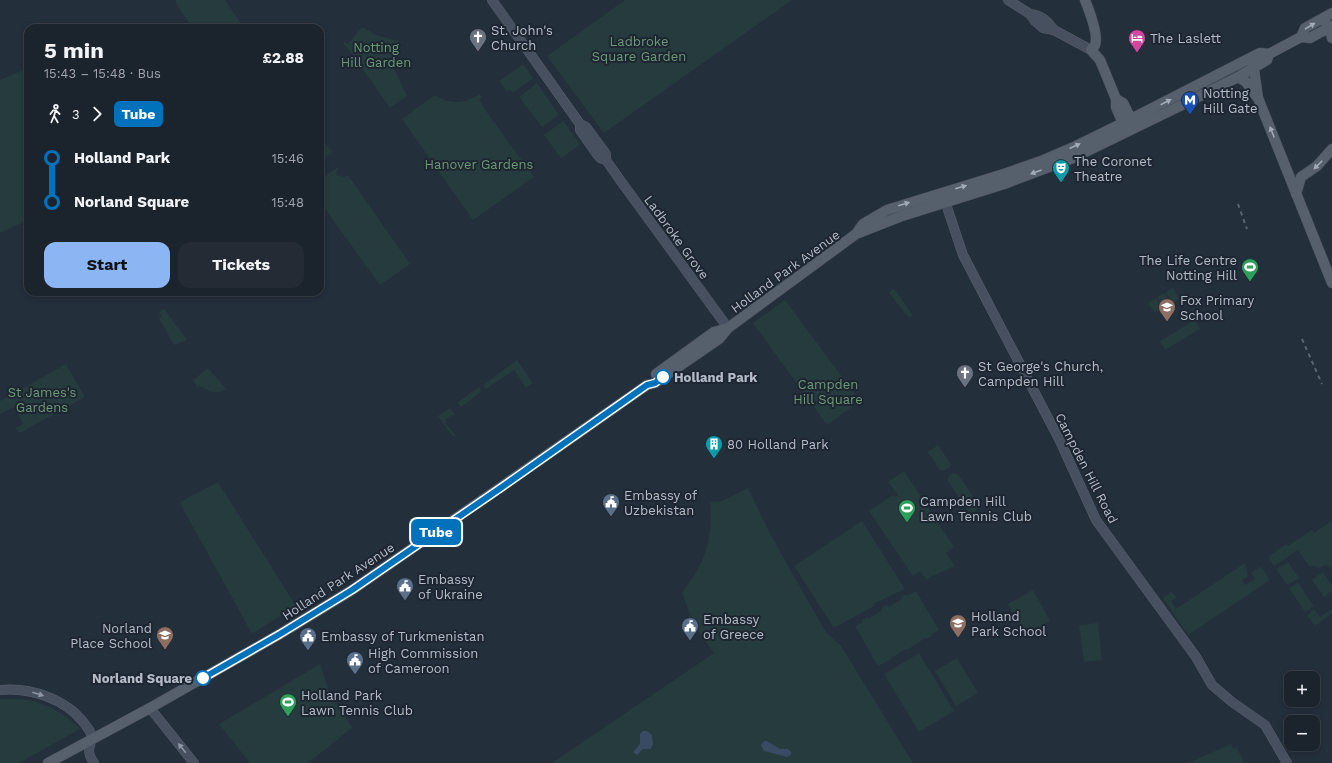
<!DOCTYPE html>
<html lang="en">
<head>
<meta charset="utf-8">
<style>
  body { margin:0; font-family:"Work Sans",sans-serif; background:#242b35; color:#f1f3f6; height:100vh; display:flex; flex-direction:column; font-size:15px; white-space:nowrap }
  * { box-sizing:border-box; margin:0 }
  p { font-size:13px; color:#a0a4aa }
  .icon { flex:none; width:22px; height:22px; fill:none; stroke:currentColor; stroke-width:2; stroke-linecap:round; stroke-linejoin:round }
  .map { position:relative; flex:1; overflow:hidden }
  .panel { position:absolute; left:24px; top:24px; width:300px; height:272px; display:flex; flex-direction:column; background:#1b232d; border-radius:12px; box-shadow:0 2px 6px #0003,0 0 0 1px #394049 }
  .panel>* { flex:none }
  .badge { padding:0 8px; border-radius:6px; font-size:14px; line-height:26px }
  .buttons { position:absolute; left:1284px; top:671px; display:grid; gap:8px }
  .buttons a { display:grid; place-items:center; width:36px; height:36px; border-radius:8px; background:#1b232d; box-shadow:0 2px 6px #0003,0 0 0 1px #394049; font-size:20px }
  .map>.badge { position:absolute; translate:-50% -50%; box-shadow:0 0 0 2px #fff }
  .legs { display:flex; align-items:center; gap:6px; height:44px; padding:0 20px; font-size:13px }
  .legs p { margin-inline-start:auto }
  .overview { display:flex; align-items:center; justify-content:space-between; height:68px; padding:0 20px }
  h1 { font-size:22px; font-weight:700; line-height:30px }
  .cta { display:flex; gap:8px; margin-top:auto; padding:8px 20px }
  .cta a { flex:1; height:46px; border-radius:12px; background:#8cb5f4; color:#111; font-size:16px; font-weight:700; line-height:46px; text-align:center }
  .cta a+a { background:#242b35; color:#f1f3f6 }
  ul { padding:0 20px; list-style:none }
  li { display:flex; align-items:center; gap:14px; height:44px; font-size:15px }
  li i { display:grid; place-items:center; width:6px; height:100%; margin:0 5px; background:currentColor }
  li i::after { content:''; width:10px; height:10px; margin:-5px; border:3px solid; border-radius:50%; background:#1b232d }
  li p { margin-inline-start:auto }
  li:first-child i { background:linear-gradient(#0000 50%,currentColor 0) }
  li:last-child i { background:linear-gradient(currentColor 50%,#0000 0) }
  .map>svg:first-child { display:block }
  .green { fill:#263b3d }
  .water { fill:#394a63 }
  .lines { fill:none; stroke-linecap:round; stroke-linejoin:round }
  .secondary-casing { stroke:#565f6a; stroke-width:10 }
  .primary-casing { stroke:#414a55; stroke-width:11 }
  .secondary { stroke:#46505f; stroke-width:9 }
  .primary { stroke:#56606c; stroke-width:10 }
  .rail { stroke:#5a6573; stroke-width:2; stroke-dasharray:4 4; stroke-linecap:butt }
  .oneway { fill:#a1aab6 }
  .oneway2 { fill:#8e96a3 }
  .line-1-casing { stroke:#fff; stroke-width:9 }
  .line-1 { stroke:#0072bc; stroke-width:6 }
  .stop-1-dot { fill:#fff; stroke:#0072bc; stroke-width:2 }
  .labels { text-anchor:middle; stroke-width:4; stroke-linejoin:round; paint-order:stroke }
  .poi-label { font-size:13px; fill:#b4bcc8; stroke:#1d2631; text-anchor:start }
  .park-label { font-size:13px; fill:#6c9876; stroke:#1d2631 }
  .street-label { font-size:13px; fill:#b4bcc8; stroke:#1d2631 }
  .stop-label { font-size:13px; font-weight:bold; fill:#b4bcc8; stroke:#1d2631; text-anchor:start }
</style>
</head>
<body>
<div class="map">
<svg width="1332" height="763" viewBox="0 0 1332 763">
  <rect width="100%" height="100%" fill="#242f3c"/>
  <path class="green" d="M175,0H225L244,28H193L178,7Z
    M625,0H792L604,133L547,56Z
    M362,27L376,35L401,42L393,67L407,96L390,108L353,55L343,43L344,42L348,44Z
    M522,65L525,66L533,78L514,92L510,90L507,92L499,81Z
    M23,70L28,80V220L0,233V80Z
    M537,83L559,115L542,127L519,97Z
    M480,94L482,97L479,99L486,111L534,177L473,220L402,119L435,95C450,105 464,104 480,94Z
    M563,121L580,144L562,158L560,157L544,135Z
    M320,136L332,152L320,161Z
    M338,167L336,175L344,177L348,175L410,264L380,285L320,202V180Z
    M1173,288L1179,299L1172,303L1166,292Z
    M894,289L912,314L911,317H908L889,293L891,290Z
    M1165,293L1171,304L1163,308L1157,297Z
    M1156,298L1162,309L1155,313L1148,303Z
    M785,300L860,401L827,425L753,323Z
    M164,309L187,340L174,345L159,318L162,317L159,312Z
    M1195,320L1200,329L1165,350L1160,341Z
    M517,360L533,383L526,388L514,370L486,389L483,385Z
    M66,364L85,397L20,433L16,428L23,424L14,407L0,414V401Z
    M208,368L226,389C209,398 211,387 197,387L193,380Z
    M479,387L482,391L461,407L457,403Z
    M450,408L455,415L453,416L452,415L445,420L447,422L445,423L455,435L453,436L438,416Z
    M938,445L951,464L950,467L943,471L939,469L928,452Z
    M904,471L954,547L946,553L955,566L926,579L920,571L913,576L869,511L893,495L894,497L898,495L888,482Z
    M953,473L958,474L978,504L979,508L973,513L968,511L948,481V477Z
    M218,482L296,606L252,634L180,503V502Z
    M748,488L769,532L804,594L826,632L841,646L913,763H552L714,653L693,624L682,592C705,564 713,539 710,502L722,501Z
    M862,521L905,589L875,603L874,606L834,628L794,566Z
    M1332,521V568L1325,565L1318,568L1316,566H1309L1298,550L1274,566L1268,557L1286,544L1288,546L1312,530L1314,533Z
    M1288,562L1299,578L1287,585L1276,569Z
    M1245,563L1248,576L1242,580L1245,585L1255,579L1251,573L1261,566L1270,580L1188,635L1163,598L1171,592L1177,597L1171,601L1176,609Z
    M1323,572L1332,585V591L1324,597L1312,580Z
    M1298,583L1314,606L1305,612L1289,588Z
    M1033,590L1050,621L1024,635L1008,604Z
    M916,591L939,630L931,635L932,636L927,639L925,638L907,650L906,649L891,658L892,659L878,666L855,626L863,622L862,620L867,617L868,619L882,610L881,608L887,605L888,607L902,599L901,597L906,594L907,596Z
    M1314,609L1320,617L1332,609V613L1315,626L1307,615Z
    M1098,623L1102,660L1084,662L1079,625Z
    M919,653L954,711L919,732L884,674Z
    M957,658L978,693L956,706L935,671Z
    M320,664L329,691L352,728L308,763H250L219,724Z
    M0,699C9,699 19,698 28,700C47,703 68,716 80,729L19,763H0Z
    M1231,744L1233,749L1237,748L1244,763H1188Z"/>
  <path class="water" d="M643,731H647L652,735L653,744L651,749H643L637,755L633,752L640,744V734Z
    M764,741H767L780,749H788L791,752V755L787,757L764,751L761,745Z"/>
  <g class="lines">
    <g class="secondary-casing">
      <path id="secondary" d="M492,0L580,124L586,127L606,154V160L620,180L728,328
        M1008,0L1030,14L1035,21L1043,28L1054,30L1091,50
        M1030,14C1042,15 1047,21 1054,30
        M580,124V130L596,153L600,158L606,160
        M942,197L945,201L963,255L1060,441L1096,520L1196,657L1212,685L1232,702L1265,725L1287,763
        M0,690C30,687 66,699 84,723C86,726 90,730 91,734C94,745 83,747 94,763
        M150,708L194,763"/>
    </g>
    <g class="primary-casing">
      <path id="primary" d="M1085,0C1089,10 1099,35 1095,45C1094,47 1092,49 1091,50L1100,60L1105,72L1116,99V107L1125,128
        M1325,22L1329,27L1332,38
        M1301,37L1305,28L1332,13
        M1253,63L1258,98L1332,283
        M1238,77L1246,82L1257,97
        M1116,99L1123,103L1134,125
        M1296,194L1301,177L1317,166L1332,149
        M856,234L863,224L887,210L1007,173L1041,161L1076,146L1131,119L1260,53L1269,54L1301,37L1310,38L1332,26
        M656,374L714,332L728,328
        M48,763L150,708L280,634L352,590L501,487L647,385L655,383L719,339L728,328L856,234L902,216L1004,184L1073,158L1188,102L1238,77L1267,60L1269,54"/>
    </g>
    <use href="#secondary" class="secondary"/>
    <use href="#primary" class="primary"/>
    <path class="rail" d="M1238,204L1247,229
      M1302,339L1322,384"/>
  </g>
  <defs><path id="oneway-solid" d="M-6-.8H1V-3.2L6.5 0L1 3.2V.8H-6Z"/></defs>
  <g class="oneway">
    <use href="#oneway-solid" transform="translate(1310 26) rotate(-31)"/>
    <use href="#oneway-solid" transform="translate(1166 102) rotate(-27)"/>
    <use href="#oneway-solid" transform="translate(1272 132) rotate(-112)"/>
    <use href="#oneway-solid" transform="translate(1075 146) rotate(-25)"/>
    <use href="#oneway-solid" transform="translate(1318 165) rotate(135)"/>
    <use href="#oneway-solid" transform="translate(1036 172) rotate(160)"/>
    <use href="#oneway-solid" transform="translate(961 187) rotate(-16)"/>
    <use href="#oneway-solid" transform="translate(904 204) rotate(-17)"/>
  </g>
  <g class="oneway2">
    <use href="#oneway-solid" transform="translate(38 694) rotate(17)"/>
    <use href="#oneway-solid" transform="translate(182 748) rotate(-129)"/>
  </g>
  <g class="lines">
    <g class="line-1-casing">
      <path id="line-1" d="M203,678L280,634L352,590L502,487L647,385L655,383L663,377"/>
    </g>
    <use href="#line-1" class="line-1"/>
  </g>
  <defs>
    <g id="church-pin" transform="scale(0.9)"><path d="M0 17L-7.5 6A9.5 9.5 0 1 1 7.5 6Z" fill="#6b7280" stroke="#1d2631"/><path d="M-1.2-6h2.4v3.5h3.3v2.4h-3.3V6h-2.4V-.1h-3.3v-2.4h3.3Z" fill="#fff"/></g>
    <g id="hotel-pin" transform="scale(0.9)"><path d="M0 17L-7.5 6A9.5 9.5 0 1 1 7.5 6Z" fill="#d1479c" stroke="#1d2631"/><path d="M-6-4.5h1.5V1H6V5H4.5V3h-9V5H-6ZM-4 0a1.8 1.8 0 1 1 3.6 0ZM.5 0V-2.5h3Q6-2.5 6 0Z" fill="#fff"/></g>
    <g id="metro-pin" transform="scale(0.9)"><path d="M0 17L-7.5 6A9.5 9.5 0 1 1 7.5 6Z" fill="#1a4fb4" stroke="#1d2631"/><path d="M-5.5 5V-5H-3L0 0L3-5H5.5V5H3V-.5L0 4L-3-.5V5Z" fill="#fff"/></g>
    <g id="theatre-pin" transform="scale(0.9)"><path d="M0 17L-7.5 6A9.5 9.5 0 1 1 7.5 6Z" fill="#0f9aa8" stroke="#1d2631"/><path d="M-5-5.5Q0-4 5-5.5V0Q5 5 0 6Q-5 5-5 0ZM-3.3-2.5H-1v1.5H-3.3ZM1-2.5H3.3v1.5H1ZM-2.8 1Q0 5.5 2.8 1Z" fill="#fff"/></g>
    <g id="stadium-pin" transform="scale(0.9)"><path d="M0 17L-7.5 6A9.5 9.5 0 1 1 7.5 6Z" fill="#2e9e5b" stroke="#1d2631"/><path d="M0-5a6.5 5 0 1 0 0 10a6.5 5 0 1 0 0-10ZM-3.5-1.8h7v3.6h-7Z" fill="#fff"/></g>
    <g id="school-pin" transform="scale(0.9)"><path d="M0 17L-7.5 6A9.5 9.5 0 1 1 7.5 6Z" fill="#8d6e63" stroke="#1d2631"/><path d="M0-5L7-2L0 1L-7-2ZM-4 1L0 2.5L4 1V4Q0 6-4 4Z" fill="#fff"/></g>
    <g id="building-pin" transform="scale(0.9)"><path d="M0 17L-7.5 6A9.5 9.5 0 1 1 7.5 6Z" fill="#0f9aa8" stroke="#1d2631"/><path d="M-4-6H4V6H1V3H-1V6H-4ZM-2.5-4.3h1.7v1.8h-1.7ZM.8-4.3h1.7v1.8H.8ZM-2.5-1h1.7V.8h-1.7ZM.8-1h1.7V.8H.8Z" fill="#fff"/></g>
    <g id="civic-pin" transform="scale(0.9)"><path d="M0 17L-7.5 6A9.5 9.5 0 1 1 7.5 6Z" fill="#5c6f8a" stroke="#1d2631"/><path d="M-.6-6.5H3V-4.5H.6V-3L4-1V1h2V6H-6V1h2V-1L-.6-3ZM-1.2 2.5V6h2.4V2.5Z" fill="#fff"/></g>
  </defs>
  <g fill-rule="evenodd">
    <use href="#church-pin" x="478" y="37"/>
    <use href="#hotel-pin" x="1137" y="38"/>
    <use href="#metro-pin" x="1190" y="100"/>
    <use href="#theatre-pin" x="1061" y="168"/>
    <use href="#stadium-pin" x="1250" y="267"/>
    <use href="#school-pin" x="1167" y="307"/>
    <use href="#church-pin" x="965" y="373"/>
    <use href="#building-pin" x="714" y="444"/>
    <use href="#civic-pin" x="611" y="502"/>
    <use href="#stadium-pin" x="907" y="508"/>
    <use href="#civic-pin" x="405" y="586"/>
    <use href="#school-pin" x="958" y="623"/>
    <use href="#civic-pin" x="690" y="626"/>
    <use href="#school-pin" x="165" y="635"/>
    <use href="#civic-pin" x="308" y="636"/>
    <use href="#civic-pin" x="355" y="660"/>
    <use href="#stadium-pin" x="288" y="702"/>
  </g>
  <g class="stop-1-dot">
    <circle cx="663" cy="377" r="7"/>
    <circle cx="203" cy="678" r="7"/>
  </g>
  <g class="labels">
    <g class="poi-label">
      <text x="491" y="35">St. John's<tspan x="491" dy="15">Church</tspan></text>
      <text x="1150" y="43">The Laslett</text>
      <text x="1203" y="98">Notting<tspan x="1203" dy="15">Hill Gate</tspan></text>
      <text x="1074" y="166">The Coronet<tspan x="1074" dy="15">Theatre</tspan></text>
      <text x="1237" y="265" text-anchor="end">The Life Centre<tspan x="1237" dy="15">Notting Hill</tspan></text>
      <text x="1180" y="305">Fox Primary<tspan x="1180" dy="15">School</tspan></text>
      <text x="978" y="371">St George's Church,<tspan x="978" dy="15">Campden Hill</tspan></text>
      <text x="727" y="449">80 Holland Park</text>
      <text x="624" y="500">Embassy of<tspan x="624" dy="15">Uzbekistan</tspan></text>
      <text x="920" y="506">Campden Hill<tspan x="920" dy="15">Lawn Tennis Club</tspan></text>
      <text x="418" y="584">Embassy<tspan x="418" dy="15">of Ukraine</tspan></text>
      <text x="971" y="621">Holland<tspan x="971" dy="15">Park School</tspan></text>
      <text x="703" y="624">Embassy<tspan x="703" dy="15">of Greece</tspan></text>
      <text x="152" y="633" text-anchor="end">Norland<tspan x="152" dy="15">Place School</tspan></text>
      <text x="321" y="641">Embassy of Turkmenistan</text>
      <text x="368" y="658">High Commission<tspan x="368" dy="15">of Cameroon</tspan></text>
      <text x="301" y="700">Holland Park<tspan x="301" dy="15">Lawn Tennis Club</tspan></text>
    </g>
    <g class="park-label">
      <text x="639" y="46">Ladbroke<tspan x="639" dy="15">Square Garden</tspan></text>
      <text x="376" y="52">Notting<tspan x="376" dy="15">Hill Garden</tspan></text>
      <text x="479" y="169">Hanover Gardens</text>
      <text x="828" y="389">Campden<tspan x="828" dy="15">Hill Square</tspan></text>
      <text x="42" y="397">St James's<tspan x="42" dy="15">Gardens</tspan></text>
    </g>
    <g class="street-label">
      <text transform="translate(677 237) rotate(54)" y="5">Ladbroke Grove</text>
      <text transform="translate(785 271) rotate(-36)" y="5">Holland Park Avenue</text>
      <text transform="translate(1087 468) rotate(63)" y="5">Campden Hill Road</text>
      <text transform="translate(338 581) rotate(-33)" y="5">Holland Park Avenue</text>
    </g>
    <g class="stop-label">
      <text x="674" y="382">Holland Park</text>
      <text x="192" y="683" text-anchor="end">Norland Square</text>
    </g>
  </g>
</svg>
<div class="buttons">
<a>+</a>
<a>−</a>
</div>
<b class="badge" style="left:436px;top:532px;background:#0072bc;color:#fff">Tube</b>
<section class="panel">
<div class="overview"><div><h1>5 min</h1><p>15:43 – 15:48 · Bus</p></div><b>£2.88</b></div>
<div class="legs"><svg class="icon" aria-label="walk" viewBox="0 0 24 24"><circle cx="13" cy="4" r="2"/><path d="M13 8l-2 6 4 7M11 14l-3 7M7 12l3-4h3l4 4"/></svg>3<svg class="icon" aria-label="forward" viewBox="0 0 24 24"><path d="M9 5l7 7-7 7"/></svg><b class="badge" style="background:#0072bc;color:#fff">Tube</b></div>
<ul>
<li><i style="color:#0072bc"></i><b>Holland Park</b><p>15:46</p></li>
<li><i style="color:#0072bc"></i><b>Norland Square</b><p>15:48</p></li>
</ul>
<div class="cta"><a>Start</a><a>Tickets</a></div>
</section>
</div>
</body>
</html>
